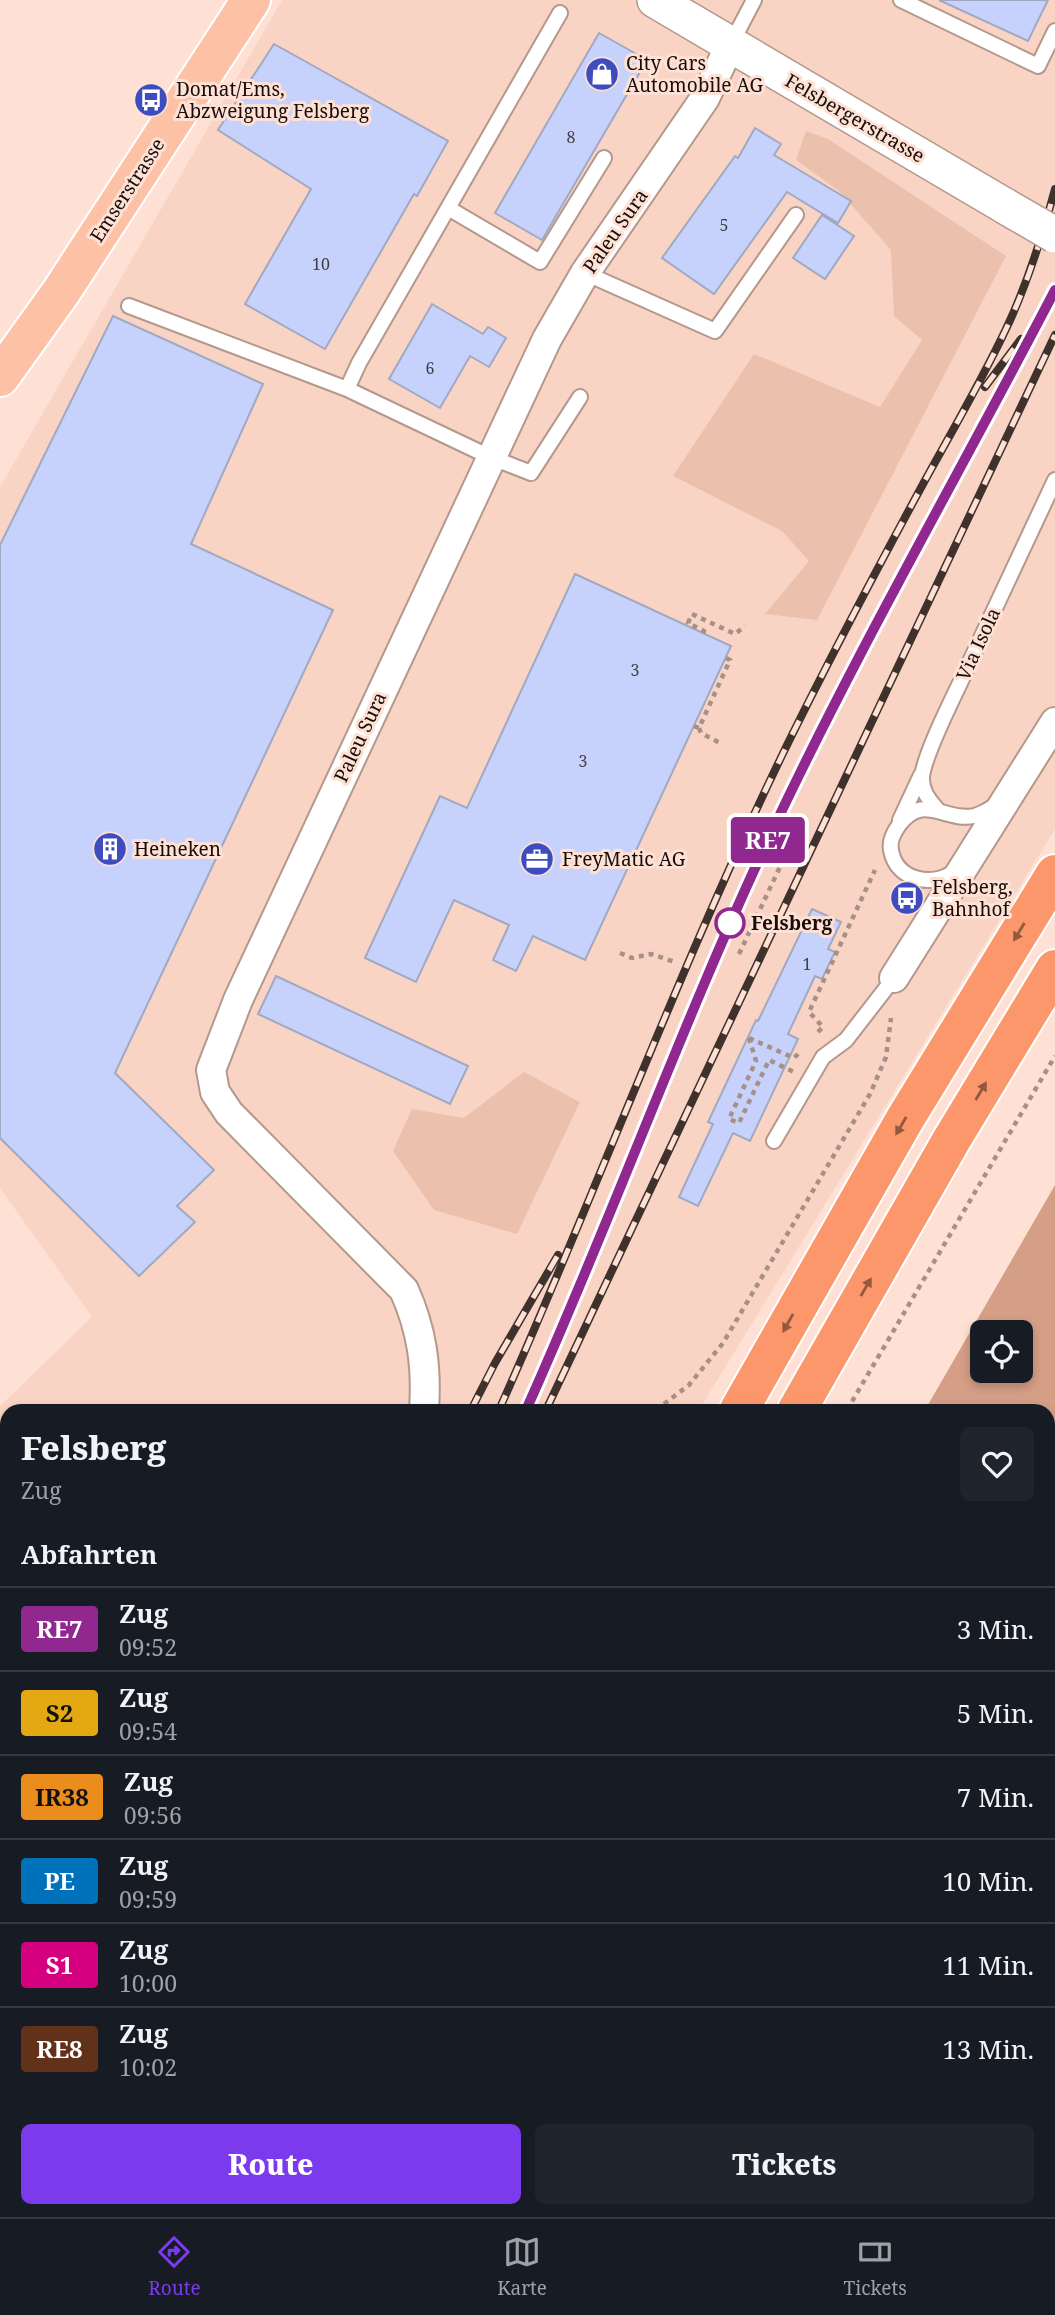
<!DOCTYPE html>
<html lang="de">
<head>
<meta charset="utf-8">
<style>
  body { margin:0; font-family:"Noto Serif",serif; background:#20242c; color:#f1f3f6; height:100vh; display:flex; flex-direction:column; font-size:26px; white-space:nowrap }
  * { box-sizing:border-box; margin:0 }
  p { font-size:23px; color:#9ea1a6 }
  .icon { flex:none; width:38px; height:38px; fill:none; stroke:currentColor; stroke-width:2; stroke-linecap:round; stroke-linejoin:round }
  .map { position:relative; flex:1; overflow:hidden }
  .drawer { position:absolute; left:0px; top:1404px; width:1055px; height:814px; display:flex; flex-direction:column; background:#171b24; border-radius:21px 21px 0 0; box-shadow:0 4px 10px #0003 }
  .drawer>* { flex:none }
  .badge { padding:0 14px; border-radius:5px; font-size:24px; line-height:46px }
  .tools { position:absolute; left:970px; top:1320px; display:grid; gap:14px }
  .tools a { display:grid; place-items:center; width:63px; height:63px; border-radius:10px; background:#171b24; box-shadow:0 4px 10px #0003; font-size:35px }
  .map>.badge { position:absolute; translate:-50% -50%; box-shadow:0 0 0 4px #fff }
  h2 { padding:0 21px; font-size:26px; line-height:63px }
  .round { display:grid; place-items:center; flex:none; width:74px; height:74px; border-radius:10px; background:#20242c }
  .head { display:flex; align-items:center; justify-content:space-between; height:119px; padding:0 21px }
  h1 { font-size:33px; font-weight:800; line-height:52px }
  .button { display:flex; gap:14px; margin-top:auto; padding:14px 21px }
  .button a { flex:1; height:80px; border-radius:10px; background:#7c3aed; color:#fff; font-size:28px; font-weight:800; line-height:80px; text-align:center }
  .button a+a { background:#20242c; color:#f1f3f6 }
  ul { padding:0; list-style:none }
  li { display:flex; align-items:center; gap:21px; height:84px; padding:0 21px; border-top:2px solid #363941 }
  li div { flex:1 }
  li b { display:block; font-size:26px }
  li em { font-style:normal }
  li .badge { min-width:77px; font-weight:700; text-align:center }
  .tab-bar { display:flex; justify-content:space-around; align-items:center; height:98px; border-top:2px solid #363941; background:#171b24; font-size:19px; color:#9ea1a6 }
  .tab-bar a { display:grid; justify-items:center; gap:4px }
  .tab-bar .current { color:#7c3aed }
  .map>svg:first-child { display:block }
  .built { fill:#f9d4c4 }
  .green { fill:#ebc0ad }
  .water { fill:#d59e86; fill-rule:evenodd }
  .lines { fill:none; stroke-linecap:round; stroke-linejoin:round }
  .stream { stroke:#d59e86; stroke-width:9 }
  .building { fill:#c6d2fc; stroke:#a1a9c2; stroke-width:2 }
  .service-casing { stroke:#b4988c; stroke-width:18 }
  .minor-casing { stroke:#b4988c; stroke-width:32 }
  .tertiary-casing { stroke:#b4988c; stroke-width:38 }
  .primary-casing { stroke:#fff; stroke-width:42 }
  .motorway-casing { stroke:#fff; stroke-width:42 }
  .path { stroke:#a79087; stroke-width:4.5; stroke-dasharray:5 5; stroke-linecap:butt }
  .service { stroke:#fff; stroke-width:14 }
  .minor { stroke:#fff; stroke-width:28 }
  .tertiary { stroke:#fff; stroke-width:35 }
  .primary { stroke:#fdc1a6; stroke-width:38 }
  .motorway { stroke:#fb976a; stroke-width:38 }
  .rail-casing { stroke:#3f312c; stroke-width:8 }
  .rail { stroke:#fee0d4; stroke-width:5; stroke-dasharray:16; stroke-linecap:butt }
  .tertiary-bridge-casing { stroke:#b4988c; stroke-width:38; stroke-linecap:butt }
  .tertiary-bridge { stroke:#fff; stroke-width:35 }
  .oneway { fill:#94583e }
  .line-casing { stroke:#fff; stroke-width:16 }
  .line { stroke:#90288f; stroke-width:10 }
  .stop-dot { fill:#fff; stroke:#90288f; stroke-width:3.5 }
  .labels { text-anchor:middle; stroke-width:6; stroke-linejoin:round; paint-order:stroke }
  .number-label { font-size:16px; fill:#423e45 }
  .poi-label { font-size:19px; fill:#160c08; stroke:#fee0d4; text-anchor:start }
  .street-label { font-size:19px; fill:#160c08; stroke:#fee0d4 }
  .stop-label { font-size:19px; font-weight:bold; fill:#160c08; stroke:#fee0d4; text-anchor:start }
</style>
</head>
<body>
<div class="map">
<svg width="1055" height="2217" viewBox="0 0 1055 2217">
  <rect width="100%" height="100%" fill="#fee0d4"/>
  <path class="built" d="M282,0H1055V829L699,1410H7V1555L0,1539V1406L92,1317L0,1188V487Z"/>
  <path class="green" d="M806,131L828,139L1006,256L817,620L765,614L809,561L782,531L673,476L754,354L880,407L922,340L894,316L891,250L839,191L796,160Z
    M524,1072L580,1102L517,1234L434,1210L393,1151L412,1109L464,1118Z"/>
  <path class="water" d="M1055,1185V1659L1048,1673V1410H925ZM982,1332H1020V1370H982Z
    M513,2210H814L812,2217H511Z"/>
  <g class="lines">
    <path class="stream" d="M0,1845L7,1849"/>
  </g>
  <path class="building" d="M939,0H1048L1028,41Z
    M599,33L647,60L542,240L495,213Z
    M274,44L448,141L417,196L414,194L325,349L245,304L311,189L218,130Z
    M755,128L781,144L774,155L851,201L838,223L787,192L714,294L662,258L735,156L738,158Z
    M822,215L854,236L825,279L793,258Z
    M432,304L483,334L488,327L506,338L489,367L470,356L440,408L389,379Z
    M113,316L263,384L191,544L333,610L115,1073L214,1170L177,1206L195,1222L139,1276L0,1138V545Z
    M575,574L731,646L585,960L533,936L516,971L493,960L509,925L454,900L416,982L365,958L440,796L467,808Z
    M812,909L841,922L828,949L835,952L822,979L815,976L788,1034L798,1039L750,1141L733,1133L698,1206L679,1197L713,1124L708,1122L756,1020L758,1021Z
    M276,976L468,1066L450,1104L258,1014Z"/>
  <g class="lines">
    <g class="service-casing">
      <path id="service" d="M901,0L1038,66L1055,31
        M560,13L359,363L347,389L490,457L531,473L580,397
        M731,44L754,0
        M448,208L540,262L604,158
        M585,273L715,331L796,215
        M129,306L347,389
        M937,809C929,800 921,790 922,777C924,756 950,704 960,683C992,615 1023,548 1055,480
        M900,820L921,775
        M955,871C934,888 896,881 891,850C889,841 894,832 899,825C923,792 945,822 974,816C983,814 991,808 998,804
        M774,1141L823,1057L846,1040L894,978
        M78,2217L82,2210"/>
    </g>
    <g class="minor-casing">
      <path id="minor" d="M894,978L1055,722
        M424,1410C427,1367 422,1330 404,1290L229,1113L215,1092L211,1070L238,1000L547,339L585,273L705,98L730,45
        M1048,2114L1055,2098
        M1003,2217L1006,2210"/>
    </g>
    <g class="tertiary-casing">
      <path id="tertiary" d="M655,0L1005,206"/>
    </g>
    <g class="primary-casing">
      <path id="primary" d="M0,377L61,292L251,0"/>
    </g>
    <g class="motorway-casing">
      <path id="motorway" d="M739,1410L905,1119L1055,874
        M797,1410L952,1139L1055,969
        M297,2217L300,2210
        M356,2217L359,2210"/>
    </g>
    <path class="path" d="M703,633L704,631L688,623L692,614L735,634L745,626
      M694,726L699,728L730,660L726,658
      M699,728L701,733L720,743
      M774,846L799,858
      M620,953L632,958L651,954L675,962
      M739,954L787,852
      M818,1032L823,1027L809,1012L875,870
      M749,1038L794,1058L798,1054
      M749,1038L756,1061L729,1119L739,1123L769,1060L794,1072
      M656,1410L689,1385L723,1343L870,1094L886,1057L891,1018
      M847,1410L1055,1056
      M1048,1775L1055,1761
      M0,1866L7,1870
      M32,2217L36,2210
      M177,2217L181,2210
      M443,2217L445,2210
      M914,2217L917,2210"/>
    <use href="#service" class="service"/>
    <use href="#minor" class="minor"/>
    <use href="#tertiary" class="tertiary"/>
    <use href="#primary" class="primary"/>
    <use href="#motorway" class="motorway"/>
    <g class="rail-casing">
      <path id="rail" d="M985,387L1021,339
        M471,1410L495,1363L558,1255
        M499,1410C598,1188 682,960 789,741C832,654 877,569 923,484C951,433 981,382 1006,329C1027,285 1042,237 1055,189
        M526,1410C613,1217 684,1017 775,825C860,643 962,468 1055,290
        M546,1410L1055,335
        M97,2217L101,2210
        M124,2217L128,2210
        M143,2217L147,2210"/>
    </g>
    <use href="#rail" class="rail"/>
    <g class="tertiary-bridge-casing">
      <path id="tertiary-bridge" d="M1005,206L1055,235"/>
    </g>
    <use href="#tertiary-bridge" class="tertiary-bridge"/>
  </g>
  <defs><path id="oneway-solid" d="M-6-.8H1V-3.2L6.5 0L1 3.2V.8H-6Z" transform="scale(1.75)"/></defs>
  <g class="oneway">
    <use href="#oneway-solid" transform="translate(1019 932) rotate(121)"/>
    <use href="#oneway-solid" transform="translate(981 1091) rotate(-59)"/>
    <use href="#oneway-solid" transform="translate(901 1126) rotate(120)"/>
    <use href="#oneway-solid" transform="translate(866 1287) rotate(-60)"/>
    <use href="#oneway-solid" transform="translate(788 1323) rotate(119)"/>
  </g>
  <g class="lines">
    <g class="line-casing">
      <path id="line" d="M526,1410C613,1217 684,1017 775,825C861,643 962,469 1055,290"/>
    </g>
    <use href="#line" class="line"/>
  </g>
  <defs>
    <g id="shop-disc" transform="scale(1.75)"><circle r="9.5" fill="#3d4cbf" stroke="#fee0d4"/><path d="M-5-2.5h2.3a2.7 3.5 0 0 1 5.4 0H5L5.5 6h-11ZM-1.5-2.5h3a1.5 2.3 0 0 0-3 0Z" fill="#fff"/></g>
    <g id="bus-disc" transform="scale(1.75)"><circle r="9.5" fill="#3d4cbf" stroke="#fee0d4"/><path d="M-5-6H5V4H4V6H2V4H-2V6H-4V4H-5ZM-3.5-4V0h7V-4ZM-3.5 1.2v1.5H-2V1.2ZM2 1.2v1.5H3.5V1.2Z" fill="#fff"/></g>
    <g id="building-disc" transform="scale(1.75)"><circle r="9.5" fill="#3d4cbf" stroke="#fee0d4"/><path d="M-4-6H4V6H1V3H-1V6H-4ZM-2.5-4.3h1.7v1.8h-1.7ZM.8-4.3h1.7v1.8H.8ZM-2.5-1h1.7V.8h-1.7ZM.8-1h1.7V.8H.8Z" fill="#fff"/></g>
    <g id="office-disc" transform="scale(1.75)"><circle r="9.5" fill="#3d4cbf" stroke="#fee0d4"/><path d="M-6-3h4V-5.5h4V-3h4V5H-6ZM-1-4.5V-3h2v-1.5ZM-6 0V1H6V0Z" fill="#fff"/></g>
  </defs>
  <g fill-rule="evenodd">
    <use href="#shop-disc" x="602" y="74"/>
    <use href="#bus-disc" x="151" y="100"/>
    <use href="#building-disc" x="110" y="849"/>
    <use href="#office-disc" x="537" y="859"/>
    <use href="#bus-disc" x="907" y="898"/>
  </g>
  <circle class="stop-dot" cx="730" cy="923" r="14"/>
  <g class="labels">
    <g class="number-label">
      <text x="571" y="143">8</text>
      <text x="724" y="231">5</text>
      <text x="321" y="270">10</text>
      <text x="430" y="374">6</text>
      <text x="635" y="676">3</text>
      <text x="583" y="767">3</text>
      <text x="807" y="970">1</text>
    </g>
    <g class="poi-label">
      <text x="626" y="70">City Cars<tspan x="626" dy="22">Automobile AG</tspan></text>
      <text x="176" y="96">Domat/Ems,<tspan x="176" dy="22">Abzweigung Felsberg</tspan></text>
      <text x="134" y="856">Heineken</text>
      <text x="562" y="866">FreyMatic AG</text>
      <text x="932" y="894">Felsberg,<tspan x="932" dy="22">Bahnhof</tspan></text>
    </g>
    <g class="street-label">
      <text transform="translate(855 118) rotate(30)" y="7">Felsbergerstrasse</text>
      <text transform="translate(127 190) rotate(-57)" y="7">Emserstrasse</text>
      <text transform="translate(615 231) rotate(-55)" y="7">Paleu Sura</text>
      <text transform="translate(978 644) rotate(-65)" y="7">Via Isola</text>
      <text transform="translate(360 737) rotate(-65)" y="7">Paleu Sura</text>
    </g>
    <g class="stop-label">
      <text x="751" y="930">Felsberg</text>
    </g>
  </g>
</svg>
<div class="tools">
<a><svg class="icon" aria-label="locate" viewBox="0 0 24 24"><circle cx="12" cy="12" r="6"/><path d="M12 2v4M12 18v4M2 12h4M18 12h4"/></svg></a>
</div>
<b class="badge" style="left:768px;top:840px;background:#90288f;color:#fff">RE7</b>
<section class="drawer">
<div class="head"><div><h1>Felsberg</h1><p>Zug</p></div><a class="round"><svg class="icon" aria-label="heart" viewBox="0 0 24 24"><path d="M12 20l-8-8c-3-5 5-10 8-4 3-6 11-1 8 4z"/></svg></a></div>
<h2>Abfahrten</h2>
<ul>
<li><span class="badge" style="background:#90288f;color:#fff">RE7</span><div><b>Zug</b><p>09:52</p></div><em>3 Min.</em></li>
<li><span class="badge" style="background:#e4a813;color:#111">S2</span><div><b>Zug</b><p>09:54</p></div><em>5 Min.</em></li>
<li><span class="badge" style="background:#ea8d1d;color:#111">IR38</span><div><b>Zug</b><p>09:56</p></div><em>7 Min.</em></li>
<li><span class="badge" style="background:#0072bc;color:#fff">PE</span><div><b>Zug</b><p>09:59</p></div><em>10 Min.</em></li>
<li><span class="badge" style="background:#d50080;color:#fff">S1</span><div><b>Zug</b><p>10:00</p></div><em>11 Min.</em></li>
<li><span class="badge" style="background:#61311a;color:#fff">RE8</span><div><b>Zug</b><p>10:02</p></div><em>13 Min.</em></li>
</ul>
<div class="button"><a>Route</a><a>Tickets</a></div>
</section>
</div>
<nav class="tab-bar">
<a class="current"><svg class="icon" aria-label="directions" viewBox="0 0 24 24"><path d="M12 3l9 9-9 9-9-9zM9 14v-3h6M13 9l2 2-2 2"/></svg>Route</a>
<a><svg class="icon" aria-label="map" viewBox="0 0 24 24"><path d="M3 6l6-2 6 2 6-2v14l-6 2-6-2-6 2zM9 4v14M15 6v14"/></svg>Karte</a>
<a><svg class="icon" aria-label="tickets" viewBox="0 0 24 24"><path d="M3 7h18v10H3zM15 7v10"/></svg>Tickets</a>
</nav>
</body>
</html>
